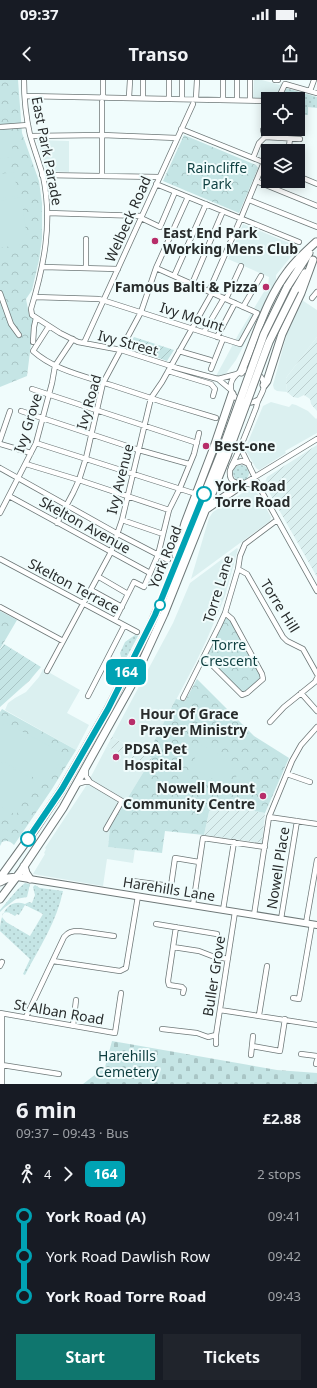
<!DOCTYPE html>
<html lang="en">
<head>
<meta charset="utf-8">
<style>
  body { margin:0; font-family:"Noto Sans",sans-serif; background:#20242c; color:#f1f3f6; height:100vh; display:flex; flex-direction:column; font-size:15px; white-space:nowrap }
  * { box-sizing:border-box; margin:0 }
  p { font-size:13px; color:#9ea1a6 }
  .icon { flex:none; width:22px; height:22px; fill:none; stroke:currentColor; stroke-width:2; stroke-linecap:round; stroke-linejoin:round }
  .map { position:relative; height:1004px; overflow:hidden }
  .sheet { display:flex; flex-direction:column; background:#171b24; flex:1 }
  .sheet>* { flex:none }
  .badge { padding:0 8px; border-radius:6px; font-size:14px; line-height:26px }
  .fabs { position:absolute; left:261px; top:12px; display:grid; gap:8px }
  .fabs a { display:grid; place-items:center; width:44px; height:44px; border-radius:0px; background:#171b24; box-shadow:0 2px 10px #0003; font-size:20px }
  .map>.badge { position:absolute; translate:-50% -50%; box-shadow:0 0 0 2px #fff }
  .legs { display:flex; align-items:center; gap:6px; height:44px; padding:0 16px; font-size:13px }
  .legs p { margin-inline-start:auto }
  .overview { display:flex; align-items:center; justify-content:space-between; height:68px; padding:0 16px }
  h1 { font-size:22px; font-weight:700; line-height:30px }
  .action { display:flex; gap:8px; margin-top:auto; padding:8px 16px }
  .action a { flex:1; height:46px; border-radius:0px; background:#0f766e; color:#fff; font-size:16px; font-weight:700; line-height:46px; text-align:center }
  .action a+a { background:#20242c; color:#f1f3f6 }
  ul { padding:0 16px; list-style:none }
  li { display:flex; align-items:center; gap:14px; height:40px; font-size:15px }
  li i { display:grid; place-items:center; width:6px; height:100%; margin:0 5px; background:currentColor }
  li i::after { content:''; width:10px; height:10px; margin:-5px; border:3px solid; border-radius:50%; background:#171b24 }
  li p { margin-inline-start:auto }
  li:first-child i { background:linear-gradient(#0000 50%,currentColor 0) }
  li:last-child i { background:linear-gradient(currentColor 50%,#0000 0) }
  .status { display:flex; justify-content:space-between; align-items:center; height:28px; padding:0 20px; background:#171b24; direction:ltr }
  .status svg { height:11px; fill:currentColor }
  header { display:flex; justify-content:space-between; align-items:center; height:52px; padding:0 16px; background:#171b24; font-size:18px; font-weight:700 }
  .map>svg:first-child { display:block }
  .built { fill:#dbf0f0 }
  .industrial { fill:url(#industrial-furrows) }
  .grass { fill:url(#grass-dots); fill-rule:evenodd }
  .forest { fill:url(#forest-crowns) }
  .cemetery { fill:url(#cemetery-stones) }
  .garden { fill:url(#garden-furrows) }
  .pitch { fill:#c5e5e5 }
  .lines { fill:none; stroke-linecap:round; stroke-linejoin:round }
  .minor-casing { stroke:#6e7878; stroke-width:6 }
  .major-casing { stroke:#6e7878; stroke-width:8 }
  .highway-casing { stroke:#6e7878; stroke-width:9 }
  .minor { stroke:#fff; stroke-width:4.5 }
  .major { stroke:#fff; stroke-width:6 }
  .highway { stroke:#fff; stroke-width:7 }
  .highway-bridge-casing { stroke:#6e7878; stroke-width:9; stroke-linecap:butt }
  .highway-bridge { stroke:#fff; stroke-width:7 }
  .line-1-casing { stroke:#fff; stroke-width:9 }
  .line-1 { stroke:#00a3b4; stroke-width:6 }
  .poi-dot { fill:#b72d69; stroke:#f0fcfc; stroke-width:1.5 }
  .stop-1-dot { fill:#fff; stroke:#00a3b4; stroke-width:2 }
  .labels { text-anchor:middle; stroke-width:4; stroke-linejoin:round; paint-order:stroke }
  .street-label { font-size:14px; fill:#282c2c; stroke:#f0fcfc }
  .park-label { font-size:14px; fill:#0e3f40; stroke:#f0fcfc }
  .poi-label { font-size:14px; font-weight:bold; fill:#282c2c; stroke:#f0fcfc; text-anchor:start }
  .stop-label { font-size:14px; font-weight:bold; fill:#282c2c; stroke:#f0fcfc; text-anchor:start }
</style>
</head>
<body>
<div class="status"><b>09:37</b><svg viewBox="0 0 49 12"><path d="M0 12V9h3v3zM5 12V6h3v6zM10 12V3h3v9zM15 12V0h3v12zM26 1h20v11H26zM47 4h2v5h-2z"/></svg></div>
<header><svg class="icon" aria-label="back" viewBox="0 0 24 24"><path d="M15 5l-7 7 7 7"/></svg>Transo<svg class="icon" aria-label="share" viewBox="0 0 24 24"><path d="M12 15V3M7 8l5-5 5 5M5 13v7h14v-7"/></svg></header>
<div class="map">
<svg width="317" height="1004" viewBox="0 0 317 1004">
  <defs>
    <pattern id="industrial-furrows" width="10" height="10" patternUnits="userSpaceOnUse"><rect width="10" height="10" fill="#dbf0f0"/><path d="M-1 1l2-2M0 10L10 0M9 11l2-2" fill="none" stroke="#bccece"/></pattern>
    <pattern id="grass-dots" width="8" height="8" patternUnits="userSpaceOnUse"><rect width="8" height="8" fill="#c5e5e5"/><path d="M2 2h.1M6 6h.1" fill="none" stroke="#a9c5c5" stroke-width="1.8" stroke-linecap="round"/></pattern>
    <pattern id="forest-crowns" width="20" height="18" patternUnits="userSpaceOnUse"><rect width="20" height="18" fill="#c5e5e5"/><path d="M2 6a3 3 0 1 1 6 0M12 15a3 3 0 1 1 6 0" fill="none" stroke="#a9c5c5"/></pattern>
    <pattern id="cemetery-stones" width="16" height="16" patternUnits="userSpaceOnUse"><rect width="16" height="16" fill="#c5e5e5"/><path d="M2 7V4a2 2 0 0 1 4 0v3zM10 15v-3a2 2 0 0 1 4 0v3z" fill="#a9c5c5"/></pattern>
    <pattern id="garden-furrows" width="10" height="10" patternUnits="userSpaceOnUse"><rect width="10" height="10" fill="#c5e5e5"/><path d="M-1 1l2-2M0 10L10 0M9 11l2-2" fill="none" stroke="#a9c5c5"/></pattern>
  </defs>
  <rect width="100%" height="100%" fill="#f0fcfc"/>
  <path class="built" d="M254,0H262L280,5L281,3L283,4L276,19L253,18Z
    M37,60L69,61V92L47,91Z
    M243,144L299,167L276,195V203L236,280L224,296H216L238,255L268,205L269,197L228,179Z
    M302,220L317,230V257L286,298L287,312L277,311L274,309L273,305L287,253Z
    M271,322L289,327L292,324L296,325L308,331L316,339L317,338V353L285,371L286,373L259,390L256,388L245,369L263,326Z
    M252,409L258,414L271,437L270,441L191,499L209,438L213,432L247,410Z
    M237,468L238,469L225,516L207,559L196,582L147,675L112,657L173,543L190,503Z
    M43,589L80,610L67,633L89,645L76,670L5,630L8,623L15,618L26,612L39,597Z
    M107,666L146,688L110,747L108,767L135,769L133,783L107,779L103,806L33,794L45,774L44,773L46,769L45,768L86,706Z"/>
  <path class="industrial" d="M317,257V331L311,324L310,319L304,315L298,318L293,317L287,312L286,298Z
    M317,365V497L265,405V402L267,397Z
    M112,657L152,678L146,688L107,666Z
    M211,723L265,733L262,763L204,755Z"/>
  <path class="grass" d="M286,8L317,17V28L308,27V35L298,34V19L282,18Z
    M233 393a8 8 0 1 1 16 0a8 8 0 1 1-16 0Z
    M135,555L138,556L123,584L120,573L125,562Z
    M25,803L30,804L27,817L16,819L4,828L0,832V830L18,809Z
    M35,805L40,808L63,811C57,841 39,868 25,895L23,894L30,879L0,851C0,836 7,818 25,824L29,822L32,823L35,815L33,807ZM25,825L43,834L30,856L6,842L2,837L3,833C8,831 11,834 15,836L17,834L19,835Z"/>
  <path class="forest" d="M0,0H18L22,53L39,101L42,123V159L39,180L32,210L26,219L29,234L34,240L27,296L0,307Z
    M184,55L256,85L258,88L239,133L163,101Z
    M0,531L17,540L0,569Z
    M225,533L227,535L263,598L244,615L203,578Z
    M197,599L254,656L289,678L265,733L211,723L204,755L165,751L162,773L108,767L110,747L152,678L147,675L176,619L185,621Z
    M2,629L76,670L52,709L14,765C10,761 7,760 2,762L0,766V632Z"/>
  <path class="cemetery" d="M112,961L277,990L317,993V1004H83L105,987Z"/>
  <path class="garden" d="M134,257L174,270L167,281L128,267Z
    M4,564L41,587L29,601L0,627V570Z"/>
  <path class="pitch" d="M9,50L14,77L0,79V51Z
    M194,73L206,86L199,93L186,80Z
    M14,92L18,116L0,118V94Z
    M21,117L28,163L0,168V121Z
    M5,642L64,674L48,705L0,680V651Z
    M202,665L235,684L224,705L190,687Z
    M0,682L35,700L16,735L0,726Z
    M240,689L252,695L243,712L231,707Z"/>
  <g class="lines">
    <g class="minor-casing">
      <path id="minor" d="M24,0C24,18 26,37 30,55C34,69 39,82 43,96C53,142 44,186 31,229L32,235L60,253L78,262L121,270L177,288L218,299L237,294
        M275,0H278
        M310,11L314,0
        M25,16L268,21
        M103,17V0
        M129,17L130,0
        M143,18V0
        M169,18V0
        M182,18V0
        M196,18L197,0
        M223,19V0
        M237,19V0
        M278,19L285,4L317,13
        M250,20V0
        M0,47L28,45
        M181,49L268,84
        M263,50L265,57
        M31,56L102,55L177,58
        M289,66L290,59
        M253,78L259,63L265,57L300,59
        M42,95L159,97
        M102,96V22
        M298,96L317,104
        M256,101L317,126
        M156,104L299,162
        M249,120L317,147
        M48,133L142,136
        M141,138L160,147L175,112
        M43,187L118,189
        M86,188V159
        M174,196L206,124
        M192,204L223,131
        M209,211L241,138L264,82
        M0,213L11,244L19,255
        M35,217L99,219L240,264L257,233L156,188
        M312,218L317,212
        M226,219L241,186
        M243,227L261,196
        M49,246L33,271C54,290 84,296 111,305C146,317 181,328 216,338
        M204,252L224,218
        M217,257L235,223
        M33,262L34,247L36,238
        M84,263L193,24
        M179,271L210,280
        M211,289L223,259
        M168,291L211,304L215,309L213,316
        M218,299L231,310
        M32,309L197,363
        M21,331L139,370L189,384
        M0,360L10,331
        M36,363L193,413L197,412
        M0,364L31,373
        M240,367L262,412L317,511
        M26,384L79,400L169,430
        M249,384L242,381L235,383L230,390C228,408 243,401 253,405C256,406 258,408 260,410
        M231,387C241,368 248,348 256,328C257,325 257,322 259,319C261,314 264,311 264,305C264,298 257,292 250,291C245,290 240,291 236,295C221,309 241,332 259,319
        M0,388L118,454L168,480
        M245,403L317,359
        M9,416L150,493
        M0,433L36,363L52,303L55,286L73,259
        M122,440L163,454
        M57,443L73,413L79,400L86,378L103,303L141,232L156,188L188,117
        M0,479L137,552
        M238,489L247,494L283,557L287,561L303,569L317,594
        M99,497L128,514
        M91,510L122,527
        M0,527L63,561
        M115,540L134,502L144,507L158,475L169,430L180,408L194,374L199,353
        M203,578L208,581L242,615L247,613L263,599L262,594L232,539L225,533
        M47,591L111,472L122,440L151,318L162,302L212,213
        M301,613L317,631
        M88,616L124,546
        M183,618L219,546L225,533L238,489L240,476L245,464L277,440
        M270,642L284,627L315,602L317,598
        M287,694L310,702
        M90,702L122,721L106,749
        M77,704L84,702H90L86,696V689
        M269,737L317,744
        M132,807V801L171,806L175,778L199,782
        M193,825L203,758L265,767
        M223,830L234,762
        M254,835L269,737L292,681L301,665L317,647
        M281,839L297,741
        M306,843L317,780
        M156,844L217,854
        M176,847L168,901L169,905L182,907L184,909L183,913
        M173,867L199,871L212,876L228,879
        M53,881L120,891L126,888L138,816
        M0,886L2,882
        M293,918L299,919L312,844
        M220,930L317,945
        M0,933L115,953L121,913
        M2,934V1004
        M259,935L267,886
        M26,937L64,857C68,852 72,851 79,851L114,856
        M73,946L76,920
        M162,949L197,953L208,957L216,955
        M216,964V955L235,832
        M252,966L280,971L285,939
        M301,974L317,976
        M251,975L253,956
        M316,984L317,980
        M2,985L59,994"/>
    </g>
    <g class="major-casing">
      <path id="major" d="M17,797L317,845"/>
    </g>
    <g class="highway-casing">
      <path id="highway" d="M287,207L309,173
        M295,210L305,193
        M241,292C256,258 265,221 288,191C296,180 306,171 316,162
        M264,305L267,301L282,254L301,213L313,180
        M205,430L243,404
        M176,475L185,443L214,367L232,314
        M24,786L26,793L30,799
        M0,798L36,748L62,709L108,629L151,544L166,510L221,373
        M0,802L8,798L17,797
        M0,819L21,791L63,728L131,606L164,534L227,376"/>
    </g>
    <use href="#minor" class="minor"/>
    <use href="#major" class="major"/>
    <use href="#highway" class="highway"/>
    <g class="highway-bridge-casing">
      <path id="highway-bridge" d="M221,373L264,254L287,207
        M227,376L269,262L295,210"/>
    </g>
    <use href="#highway-bridge" class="highway-bridge"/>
  </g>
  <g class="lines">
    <g class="line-1-casing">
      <path id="line-1" d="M28,759L62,709L108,629L155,535L204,414"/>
    </g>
    <use href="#line-1" class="line-1"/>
  </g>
  <g class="poi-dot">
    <circle cx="155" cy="161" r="4"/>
    <circle cx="266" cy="207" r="4"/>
    <circle cx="206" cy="366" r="4"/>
    <circle cx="132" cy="642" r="4"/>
    <circle cx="116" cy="677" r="4"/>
    <circle cx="263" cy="716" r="4"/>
  </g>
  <g class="stop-1-dot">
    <circle cx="204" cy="414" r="7"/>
    <circle cx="160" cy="525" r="5"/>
    <circle cx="28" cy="759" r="7"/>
  </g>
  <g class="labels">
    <g class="street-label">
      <text transform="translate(47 71) rotate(79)" y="5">East Park Parade</text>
      <text transform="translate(128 139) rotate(-66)" y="5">Welbeck Road</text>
      <text transform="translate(192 237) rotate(18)" y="5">Ivy Mount</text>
      <text transform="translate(128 263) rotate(15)" y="5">Ivy Street</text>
      <text transform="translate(89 322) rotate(-74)" y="5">Ivy Road</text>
      <text transform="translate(28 343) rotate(-72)" y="5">Ivy Grove</text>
      <text transform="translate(120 399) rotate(-76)" y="5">Ivy Avenue</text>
      <text transform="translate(85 445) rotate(29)" y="5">Skelton Avenue</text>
      <text transform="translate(165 477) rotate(-68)" y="5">York Road</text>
      <text transform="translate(74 506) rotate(28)" y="5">Skelton Terrace</text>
      <text transform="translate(218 509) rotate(-73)" y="5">Torre Lane</text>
      <text transform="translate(280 526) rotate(58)" y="5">Torre Hill</text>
      <text transform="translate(278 788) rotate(-81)" y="5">Nowell Place</text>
      <text transform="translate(169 809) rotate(9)" y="5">Harehills Lane</text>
      <text transform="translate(214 896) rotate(-81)" y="5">Buller Grove</text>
      <text transform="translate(59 932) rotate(10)" y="5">St Alban Road</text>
    </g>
    <g class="park-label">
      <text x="217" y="93">Raincliffe<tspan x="217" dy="16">Park</tspan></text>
      <text x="229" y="570">Torre<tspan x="229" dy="16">Crescent</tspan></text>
      <text x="127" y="981">Harehills<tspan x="127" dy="16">Cemetery</tspan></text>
    </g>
    <g class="poi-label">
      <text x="163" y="158">East End Park<tspan x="163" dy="16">Working Mens Club</tspan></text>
      <text x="258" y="212" text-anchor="end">Famous Balti &amp; Pizza</text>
      <text x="214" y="371">Best-one</text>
      <text x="140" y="639">Hour Of Grace<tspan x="140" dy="16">Prayer Ministry</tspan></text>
      <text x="124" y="674">PDSA Pet<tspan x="124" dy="16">Hospital</tspan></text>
      <text x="255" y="713" text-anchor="end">Nowell Mount<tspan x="255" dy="16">Community Centre</tspan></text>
    </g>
    <g class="stop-label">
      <text x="215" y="411">York Road<tspan x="215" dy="16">Torre Road</tspan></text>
    </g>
  </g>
</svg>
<div class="fabs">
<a><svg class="icon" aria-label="locate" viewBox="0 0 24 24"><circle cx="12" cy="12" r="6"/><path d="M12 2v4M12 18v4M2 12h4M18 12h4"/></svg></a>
<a><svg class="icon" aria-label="layers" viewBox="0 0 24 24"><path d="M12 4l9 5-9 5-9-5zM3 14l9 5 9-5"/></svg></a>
</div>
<b class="badge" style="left:126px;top:592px;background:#00a3b4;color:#fff">164</b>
</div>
<section class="sheet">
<div class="overview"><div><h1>6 min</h1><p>09:37 – 09:43 · Bus</p></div><b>£2.88</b></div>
<div class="legs"><svg class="icon" aria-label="walk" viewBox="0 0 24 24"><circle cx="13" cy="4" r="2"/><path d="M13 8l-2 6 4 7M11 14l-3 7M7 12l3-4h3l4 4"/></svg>4<svg class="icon" aria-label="forward" viewBox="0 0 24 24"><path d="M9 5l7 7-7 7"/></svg><b class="badge" style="background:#00a3b4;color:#fff">164</b><p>2 stops</p></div>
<ul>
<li><i style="color:#00a3b4"></i><b>York Road (A)</b><p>09:41</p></li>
<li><i style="color:#00a3b4"></i><span>York Road Dawlish Row</span><p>09:42</p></li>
<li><i style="color:#00a3b4"></i><b>York Road Torre Road</b><p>09:43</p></li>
</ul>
<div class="action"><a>Start</a><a>Tickets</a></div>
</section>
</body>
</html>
